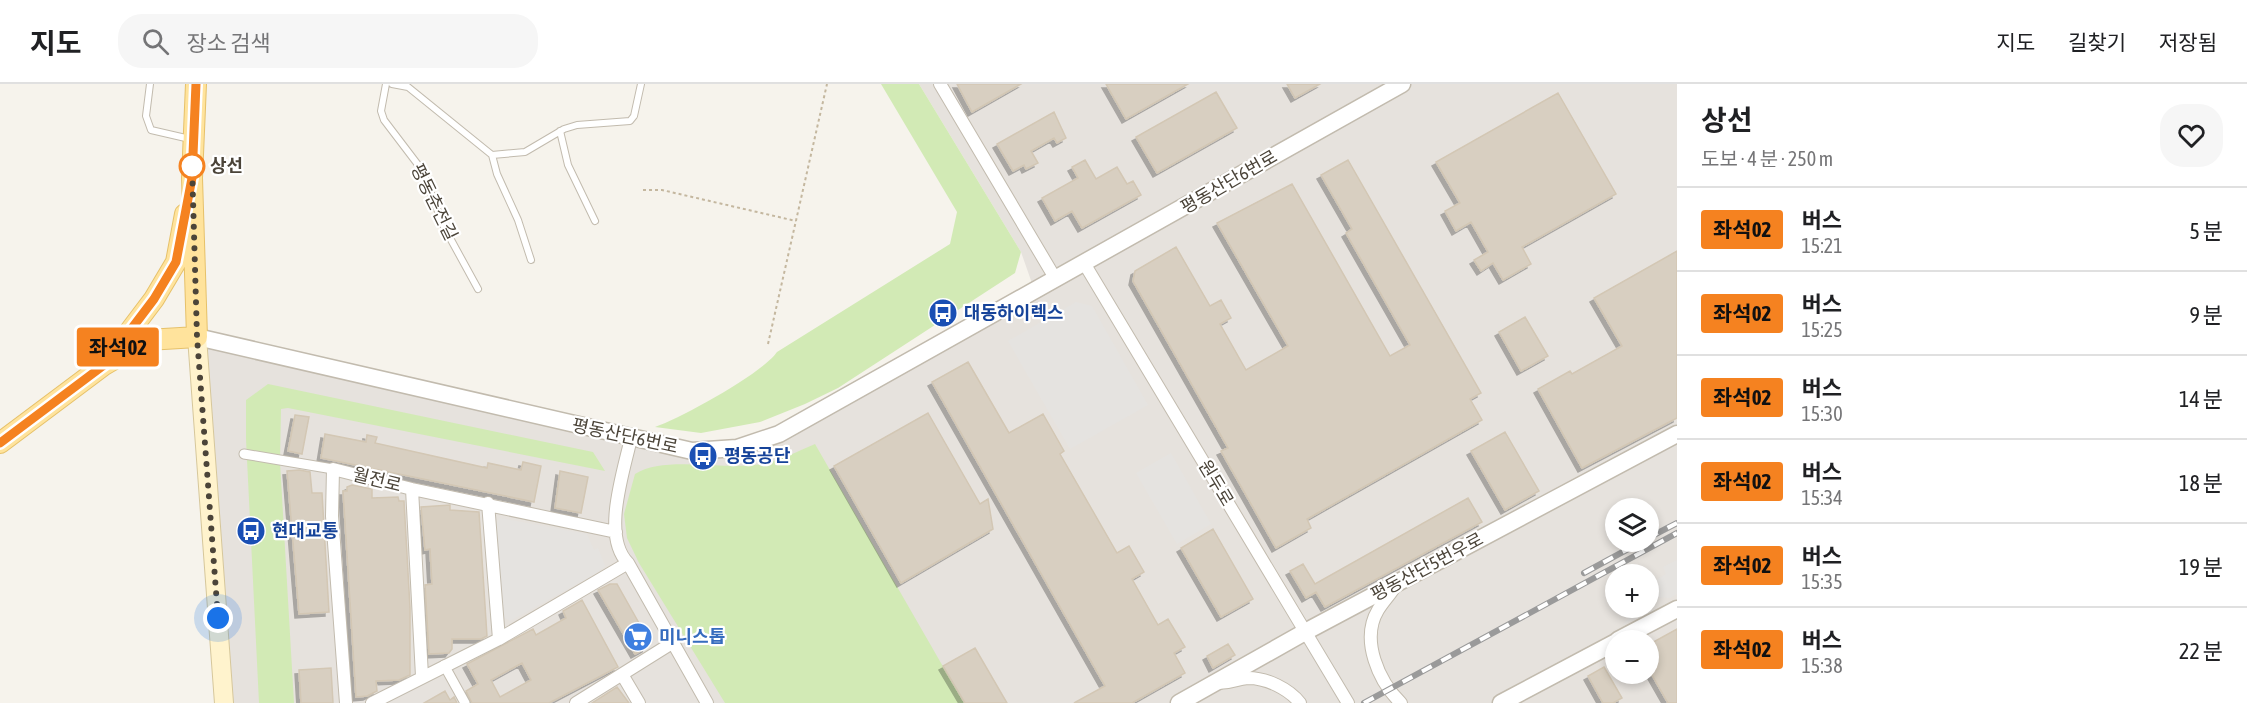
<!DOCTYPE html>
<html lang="ko">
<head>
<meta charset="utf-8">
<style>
  body { margin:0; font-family:"Asap Condensed","Noto Sans KR",sans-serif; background:#f6f6f6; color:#202124; height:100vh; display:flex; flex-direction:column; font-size:22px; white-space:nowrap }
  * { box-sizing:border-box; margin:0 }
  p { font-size:20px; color:#757577 }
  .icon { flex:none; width:33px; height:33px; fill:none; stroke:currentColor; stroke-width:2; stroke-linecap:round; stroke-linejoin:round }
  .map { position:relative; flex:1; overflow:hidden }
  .sheet { display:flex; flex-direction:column; background:#fff; width:570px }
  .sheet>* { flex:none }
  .badge { padding:0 12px; border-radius:4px; font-size:21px; line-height:39px }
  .tools { position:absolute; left:1605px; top:414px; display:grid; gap:12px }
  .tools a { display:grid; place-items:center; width:54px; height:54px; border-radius:50%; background:#fff; box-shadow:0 3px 9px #0003; font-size:30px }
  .you { position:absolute; width:30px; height:30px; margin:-15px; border:4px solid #fff; border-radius:50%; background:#1a73e8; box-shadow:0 0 0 9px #1a73e833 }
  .map>.badge { position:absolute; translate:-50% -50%; box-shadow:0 0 0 3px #fff }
  .round { display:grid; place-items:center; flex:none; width:63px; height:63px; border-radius:24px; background:#f6f6f6 }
  .head { display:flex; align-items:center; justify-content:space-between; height:102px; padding:0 24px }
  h1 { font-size:28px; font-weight:700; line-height:45px }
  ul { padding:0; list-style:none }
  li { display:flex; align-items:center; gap:18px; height:84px; padding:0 24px; border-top:2px solid #e0e0e0 }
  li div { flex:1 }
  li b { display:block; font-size:22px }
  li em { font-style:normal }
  li .badge { min-width:66px; font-weight:700; text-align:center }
  header { display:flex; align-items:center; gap:36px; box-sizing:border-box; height:84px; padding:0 30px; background:#fff; border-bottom:2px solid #e0e0e0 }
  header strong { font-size:28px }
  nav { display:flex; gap:33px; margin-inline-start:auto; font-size:21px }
  .search { width:420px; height:54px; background:#f6f6f6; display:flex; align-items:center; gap:15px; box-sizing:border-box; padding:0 21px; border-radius:24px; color:#757577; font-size:22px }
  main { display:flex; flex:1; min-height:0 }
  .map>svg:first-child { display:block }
  .industrial { fill:#e6e2dd; fill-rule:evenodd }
  .green { fill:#d2eab5 }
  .parking { fill:#e5e3e0 }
  .building { fill:#d8cfc1; stroke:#d3c7b4; stroke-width:1.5; fill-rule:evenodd; filter:url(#shadow) }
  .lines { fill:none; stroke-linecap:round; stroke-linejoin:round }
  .service-casing { stroke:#c2bbae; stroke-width:8 }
  .pedestrian-casing { stroke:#c2bbae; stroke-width:11 }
  .minor-casing { stroke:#c2bbae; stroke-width:14 }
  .tertiary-casing { stroke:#c2bbae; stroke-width:19 }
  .secondary-casing { stroke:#d6c79b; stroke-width:20 }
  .primary-casing { stroke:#e6c16a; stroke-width:22 }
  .path { stroke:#c4b79f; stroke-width:2; stroke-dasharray:3 3; stroke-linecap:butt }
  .service { stroke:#fff; stroke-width:6 }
  .pedestrian { stroke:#fff; stroke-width:9 }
  .minor { stroke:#fff; stroke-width:12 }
  .tertiary { stroke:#fff; stroke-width:16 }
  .secondary { stroke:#fff3cd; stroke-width:18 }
  .primary { stroke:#ffe39c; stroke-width:20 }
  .rail-casing { stroke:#9a9a9a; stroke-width:6 }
  .rail { stroke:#fff; stroke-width:4; stroke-dasharray:11; stroke-linecap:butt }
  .line-casing { stroke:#fff; stroke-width:14 }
  .line { stroke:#f58220; stroke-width:9 }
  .walk { stroke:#4b4439; stroke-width:6; stroke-dasharray:0 10.8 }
  .stop-dot { fill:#fff; stroke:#f58220; stroke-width:3 }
  .labels { text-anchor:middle; stroke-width:4.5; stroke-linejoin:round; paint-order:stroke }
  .stop-label { font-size:18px; font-weight:bold; fill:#4b4439; stroke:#fff; text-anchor:start }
  .street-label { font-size:18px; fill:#4b4439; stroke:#fff }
  .transit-label { font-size:18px; font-weight:bold; fill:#164399; stroke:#fff; text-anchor:start }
  .shop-label { font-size:18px; font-weight:bold; fill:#366cbe; stroke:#fff; text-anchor:start }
</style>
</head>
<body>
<header>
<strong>지도</strong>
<div class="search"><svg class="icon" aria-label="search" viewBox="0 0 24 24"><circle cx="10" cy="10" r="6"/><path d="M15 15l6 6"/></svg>장소 검색</div>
<nav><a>지도</a><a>길찾기</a><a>저장됨</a></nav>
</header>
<main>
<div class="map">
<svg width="1677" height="619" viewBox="0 0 1677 619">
  <defs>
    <filter id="shadow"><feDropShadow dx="-4" dy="4" stdDeviation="0" flood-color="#0004"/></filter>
  </defs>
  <rect width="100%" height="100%" fill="#f6f3ec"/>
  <path class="industrial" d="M919,0H1677V619H224L197,253L631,354L737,364L1034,205L1021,168ZM1616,424H1648V458H1616ZM1616,490H1648V524H1616ZM1616,556H1648V590H1616Z"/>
  <path class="green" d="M881,0H919L1021,168L1015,189L838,304L805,320L760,338L701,349L655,343C681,334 763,289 777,268L950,160L957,128Z
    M268,300L593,368L605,387L288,324L281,325L280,378L294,619H259L246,355V316Z
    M815,360L964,619H725L639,479L627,454L624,430L635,390C661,372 719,385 754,381C775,379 796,368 815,360Z"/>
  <path class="parking" d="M1076,218L1092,222L1148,321L1070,365L1008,257Z
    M1171,369L1211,440L1177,460L1136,389Z
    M500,434L587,450L594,466L598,464L605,482L597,489L510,537L500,531L496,438Z
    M1677,476V510L1670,514L1657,513L1649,518V527L1623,541L1636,524H1648L1649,505L1653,498L1666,490L1663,483Z"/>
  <path class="building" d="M957,0H1021L972,28Z
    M1106,0H1188L1126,35Z
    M1287,0H1320L1295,14Z
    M1216,8L1237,44L1157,89L1136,53Z
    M1558,9L1616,110L1522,163L1531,180L1503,196L1493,179L1481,187L1474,176L1488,168L1471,138L1456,147L1445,127L1460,119L1436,78Z
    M1054,28L1066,54L1057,59L1054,54L1031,67L1038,79L1026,85L1024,81L1013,87L997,60Z
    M1085,76L1096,95L1117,83L1127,100L1133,97L1141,111L1082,144L1072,127L1055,137L1042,114L1078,94L1072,83Z
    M1348,76L1481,309L1470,315L1482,336L1307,435L1311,444L1276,464L1221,367L1228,364L1133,197L1135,187L1176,163L1210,222L1221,216L1231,234L1220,240L1246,286L1288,262L1217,139L1292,100L1390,272L1410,261L1346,149L1352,145L1321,91Z
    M1677,167V334L1582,384L1538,305L1570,287L1572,290L1622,262L1594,214Z
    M1525,233L1548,272L1521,287L1499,248Z
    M968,278L1009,349L1043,330L1064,367L1060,370L1117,469L1129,462L1144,488L1132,495L1158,541L1168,535L1185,563L1174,569L1185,589L1132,619H1074L1105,602L932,298Z
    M928,329L980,420L988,415L993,445L901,499L834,382Z
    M295,331L309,333L302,370L288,367Z
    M1505,348L1539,407L1505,426L1471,367Z
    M325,350L366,358L367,351L377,353L375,359L487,384L488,379L521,386L523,378L541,382L534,418L321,374Z
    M299,386L310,388L312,409H322L329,528L299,530L287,387Z
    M560,387L588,393L581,429L555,424Z
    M352,401L372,405V414L398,413L399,417H404L410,524V591L399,596L376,597L377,607L367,612L356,613L343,407H347V403Z
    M1468,414L1482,438L1325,523L1316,508L1306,514L1290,487L1303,480L1315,500Z
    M450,421V426L479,428L487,552L481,555H452V565L449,569L429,570L425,501L432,500L430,465L425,466L421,423Z
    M1213,445L1253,515L1221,533L1181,464Z
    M610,500H617L648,555L646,564L635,570L598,506Z
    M582,516L618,583L549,619H472L466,607L478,600L467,580L533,545L536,551L566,534L563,527ZM522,579L531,596L500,613L491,596Z
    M1677,545V619H1668L1648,584V561Z
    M1228,560L1235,571L1213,584L1207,572Z
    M975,564L1007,619H965L943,582Z
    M1604,583L1622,614L1613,619H1603L1588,592Z
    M331,584L333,619H301L299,586Z
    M617,603L629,619H592Z
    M445,607L450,616L454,613L457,619H424Z"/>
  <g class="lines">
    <g class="service-casing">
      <path id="service" d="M150,0L146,32L151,46L190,55
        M386,0L381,27L384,36L422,86L444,143L478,205
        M392,0L408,3L492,71L497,90L518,136L531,176
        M560,47L568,81L595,137
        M492,71L525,68L564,45L577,41L630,37L634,32L641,0"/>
    </g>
    <g class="pedestrian-casing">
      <path id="pedestrian" d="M244,370L333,385
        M444,581L465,619"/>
    </g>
    <g class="minor-casing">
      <path id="minor" d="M940,0L1055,194
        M1084,179L1348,619
        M631,354C624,387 601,452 628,479L707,619
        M412,405L422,592
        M488,419L499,555
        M1397,499C1392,509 1384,516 1378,526C1360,556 1379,598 1401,619
        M623,592L639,619
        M1215,599C1231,600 1235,595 1248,594C1267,594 1289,605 1300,619
        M346,619L332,432L333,385L412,405L616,448
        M372,619L499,555L628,479
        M576,619L672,559"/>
    </g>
    <g class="tertiary-casing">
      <path id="tertiary" d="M197,253L692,367L737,364L779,350L1402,0
        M1618,556L1677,525
        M1179,619L1305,548L1677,350
        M1501,619L1616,558"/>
    </g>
    <g class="secondary-casing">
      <path id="secondary" d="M197,253L224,619"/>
    </g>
    <g class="primary-casing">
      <path id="primary" d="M111,272L154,215L176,178L185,130
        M0,359L104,281L147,256L197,253L192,94L196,0"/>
    </g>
    <path class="path" d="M643,106H662L796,137
      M768,260L827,0"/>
    <use href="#service" class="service"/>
    <use href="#pedestrian" class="pedestrian"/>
    <use href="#minor" class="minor"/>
    <use href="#tertiary" class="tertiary"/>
    <use href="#secondary" class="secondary"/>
    <use href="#primary" class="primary"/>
    <g class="rail-casing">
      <path id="rail" d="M1648,454L1677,439
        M1584,489L1641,458
        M1364,619L1677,449"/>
    </g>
    <use href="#rail" class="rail"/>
  </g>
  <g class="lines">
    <g class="line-casing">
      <path id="line" d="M0,359L104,281L154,215L176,178L192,94L196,0"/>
    </g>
    <use href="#line" class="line"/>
    <path class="walk" d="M192,82V80L197,253L218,534"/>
  </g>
  <defs>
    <g id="bus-disc" transform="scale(1.5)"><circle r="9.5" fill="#1a4fb4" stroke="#fff"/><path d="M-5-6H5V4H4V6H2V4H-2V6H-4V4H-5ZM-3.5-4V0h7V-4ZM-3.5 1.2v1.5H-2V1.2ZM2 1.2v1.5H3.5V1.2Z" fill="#fff"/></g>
    <g id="supermarket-disc" transform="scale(1.5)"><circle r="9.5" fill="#3f7fe0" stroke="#fff"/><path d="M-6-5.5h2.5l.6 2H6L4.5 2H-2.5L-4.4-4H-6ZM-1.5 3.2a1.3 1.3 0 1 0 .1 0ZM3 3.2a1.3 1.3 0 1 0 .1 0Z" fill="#fff"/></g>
  </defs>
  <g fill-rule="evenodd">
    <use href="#bus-disc" x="943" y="229"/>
    <use href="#bus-disc" x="703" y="372"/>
    <use href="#bus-disc" x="251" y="447"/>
    <use href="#supermarket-disc" x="638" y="553"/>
  </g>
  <circle class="stop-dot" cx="192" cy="82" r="12"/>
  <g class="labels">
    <g class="stop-label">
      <text x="210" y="88">상선</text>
    </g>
    <g class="street-label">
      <text transform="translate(1229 98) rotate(-30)" y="6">평동산단6번로</text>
      <text transform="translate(434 118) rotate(64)" y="6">평동춘전길</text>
      <text transform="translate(625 352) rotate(12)" y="6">평동산단6번로</text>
      <text transform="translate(377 396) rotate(14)" y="6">월전로</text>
      <text transform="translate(1216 399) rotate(59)" y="6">원두로</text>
      <text transform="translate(1427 483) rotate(-28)" y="6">평동산단5번우로</text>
    </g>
    <g class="transit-label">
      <text x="964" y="235">대동하이렉스</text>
      <text x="724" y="378">평동공단</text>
      <text x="272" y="453">현대교통</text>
    </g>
    <g class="shop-label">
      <text x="659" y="559">미니스톱</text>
    </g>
  </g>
</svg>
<div class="tools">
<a><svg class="icon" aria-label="layers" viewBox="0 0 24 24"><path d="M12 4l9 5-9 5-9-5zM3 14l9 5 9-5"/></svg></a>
<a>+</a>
<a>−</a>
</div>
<div class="you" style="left:218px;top:534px"></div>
<b class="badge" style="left:118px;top:263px;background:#f58220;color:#111">좌석02</b>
</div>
<section class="sheet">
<div class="head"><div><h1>상선</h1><p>도보 · 4 분 · 250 m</p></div><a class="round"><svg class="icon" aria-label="heart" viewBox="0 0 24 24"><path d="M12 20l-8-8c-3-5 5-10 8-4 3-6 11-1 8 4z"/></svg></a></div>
<ul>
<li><span class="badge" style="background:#f58220;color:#111">좌석02</span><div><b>버스</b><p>15:21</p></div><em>5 분</em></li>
<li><span class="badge" style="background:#f58220;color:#111">좌석02</span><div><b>버스</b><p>15:25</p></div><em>9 분</em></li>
<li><span class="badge" style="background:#f58220;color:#111">좌석02</span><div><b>버스</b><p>15:30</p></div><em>14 분</em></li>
<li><span class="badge" style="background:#f58220;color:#111">좌석02</span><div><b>버스</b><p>15:34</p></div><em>18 분</em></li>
<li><span class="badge" style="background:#f58220;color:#111">좌석02</span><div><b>버스</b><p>15:35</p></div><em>19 분</em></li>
<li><span class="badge" style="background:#f58220;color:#111">좌석02</span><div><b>버스</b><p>15:38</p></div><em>22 분</em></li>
</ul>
</section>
</main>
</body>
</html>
